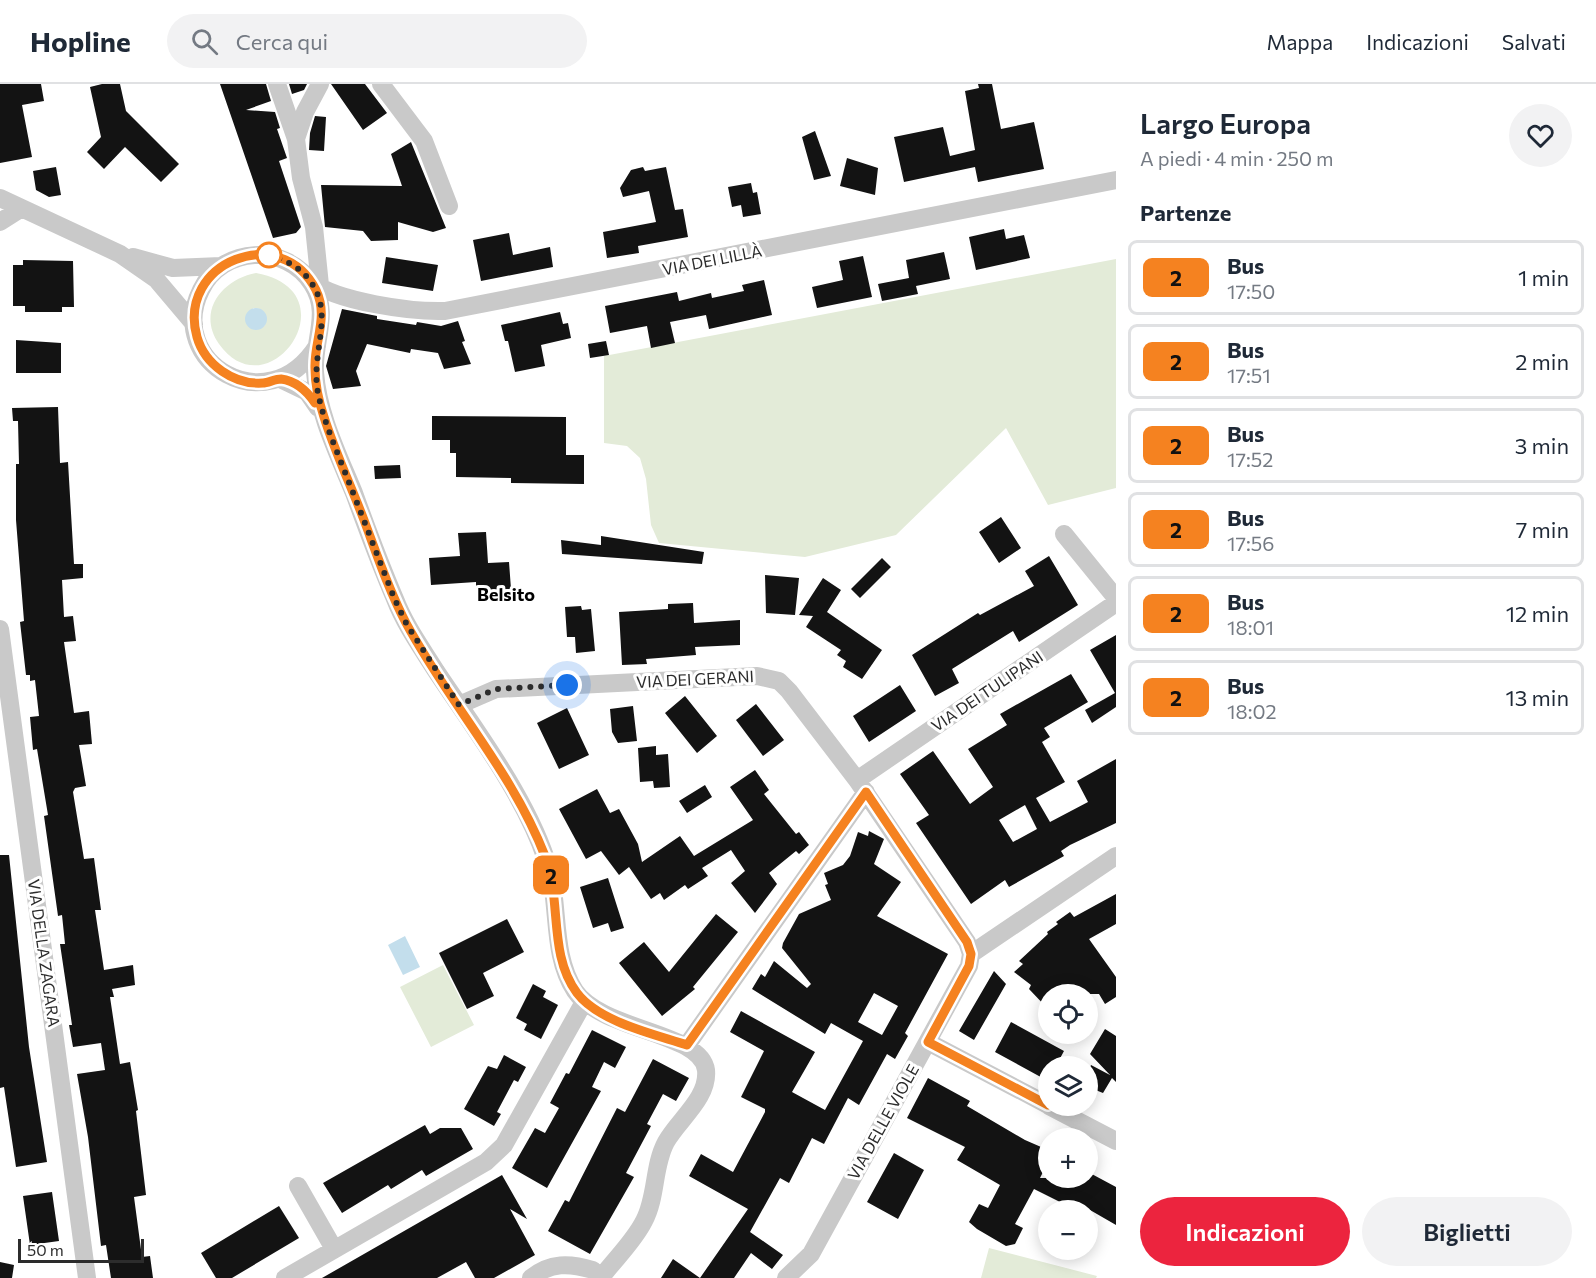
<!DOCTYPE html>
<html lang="it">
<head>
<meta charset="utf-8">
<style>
  body { margin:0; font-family:Commissioner,sans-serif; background:#f2f2f3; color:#1f2937; height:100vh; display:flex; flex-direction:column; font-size:22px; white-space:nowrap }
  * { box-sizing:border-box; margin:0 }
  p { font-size:20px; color:#747a83 }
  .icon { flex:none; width:33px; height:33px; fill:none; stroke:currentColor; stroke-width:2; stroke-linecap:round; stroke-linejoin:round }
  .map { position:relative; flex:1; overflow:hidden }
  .details { display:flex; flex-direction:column; background:#fff; width:480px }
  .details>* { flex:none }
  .badge { padding:0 12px; border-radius:9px; font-size:21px; line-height:39px }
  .controls { position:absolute; left:1038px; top:900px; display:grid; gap:12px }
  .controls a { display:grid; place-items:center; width:60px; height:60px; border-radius:50%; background:#fff; box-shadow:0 3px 15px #0003; font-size:30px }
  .scale { position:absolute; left:18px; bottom:15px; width:126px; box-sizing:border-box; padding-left:6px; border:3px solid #2c2c2c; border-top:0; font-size:16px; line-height:21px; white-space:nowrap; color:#2c2c2c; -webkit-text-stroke:4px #fff; paint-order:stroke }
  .you { position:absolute; width:30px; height:30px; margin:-15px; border:4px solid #fff; border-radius:50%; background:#1a73e8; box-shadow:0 0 0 9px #1a73e833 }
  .map>.badge { position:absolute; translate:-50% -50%; box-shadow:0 0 0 3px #fff }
  h2 { padding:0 24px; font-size:22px; line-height:54px }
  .round { display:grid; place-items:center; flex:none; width:63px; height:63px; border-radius:32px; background:#f2f2f3 }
  .head { display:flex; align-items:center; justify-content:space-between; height:102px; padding:0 24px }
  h1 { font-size:28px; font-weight:600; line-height:45px }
  .button { display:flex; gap:12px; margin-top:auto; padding:12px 24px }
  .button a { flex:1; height:69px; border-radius:36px; background:#ec243e; color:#fff; font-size:24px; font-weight:600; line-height:69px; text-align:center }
  .button a+a { background:#f2f2f3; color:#1f2937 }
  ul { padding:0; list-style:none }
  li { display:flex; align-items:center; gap:18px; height:75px; margin:0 12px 9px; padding:0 12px; border:3px solid #e0e1e3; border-radius:9px }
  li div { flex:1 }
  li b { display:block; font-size:22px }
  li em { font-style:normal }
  li .badge { min-width:66px; font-weight:700; text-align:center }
  header { display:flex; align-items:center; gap:36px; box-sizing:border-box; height:84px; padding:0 30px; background:#fff; border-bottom:2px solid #e0e1e3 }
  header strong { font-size:28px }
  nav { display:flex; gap:33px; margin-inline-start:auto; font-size:21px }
  .search { width:420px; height:54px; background:#f2f2f3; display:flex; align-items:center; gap:15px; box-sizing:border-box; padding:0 21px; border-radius:33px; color:#747a83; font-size:22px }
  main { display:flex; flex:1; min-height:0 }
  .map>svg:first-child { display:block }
  .green { fill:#e3ebd8; fill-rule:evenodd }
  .water { fill:#c3deec }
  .building { fill:#131313; fill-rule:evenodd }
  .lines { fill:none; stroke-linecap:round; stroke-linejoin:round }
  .street { stroke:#c9c9c9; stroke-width:18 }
  .line-casing { stroke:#fff; stroke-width:14 }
  .line { stroke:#f58220; stroke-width:9 }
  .walk { stroke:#2c2c2c; stroke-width:6; stroke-dasharray:0 10.8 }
  .stop-dot { fill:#fff; stroke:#f58220; stroke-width:3 }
  .labels { text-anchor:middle; stroke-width:6; stroke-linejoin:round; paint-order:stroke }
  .street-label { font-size:16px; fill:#2c2c2c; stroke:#fff }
  .neighbourhood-label { font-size:18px; font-weight:bold; fill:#000; stroke:#fff }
</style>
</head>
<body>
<header>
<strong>Hopline</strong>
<div class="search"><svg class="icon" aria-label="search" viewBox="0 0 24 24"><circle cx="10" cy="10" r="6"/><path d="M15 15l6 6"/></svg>Cerca qui</div>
<nav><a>Mappa</a><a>Indicazioni</a><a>Salvati</a></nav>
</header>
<main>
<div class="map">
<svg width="1116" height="1194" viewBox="0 0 1116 1194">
  <rect width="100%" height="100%" fill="#fff"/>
  <path class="green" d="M1116,175V404L1048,421L1006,344L896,451L805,473L659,459L651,441L646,395L640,374L627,362L604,359V272Z
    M256,189C354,207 269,330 219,260C196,227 223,195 256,189ZM253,224L260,225L266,232L265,241L260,245L250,244Z
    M443,881L474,941L431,963L400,903Z
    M989,1164L1097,1192L1096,1194H981Z"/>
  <path class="water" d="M245 235a11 11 0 1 1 22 0a11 11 0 1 1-22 0Z
    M405,852L420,883L403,891L388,861Z"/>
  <path class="building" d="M0,0H41L44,17L22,21L32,73L0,79Z
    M102,0H120L126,27L179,80L161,98L125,63L104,85L87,68L101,53L90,3Z
    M220,0H266L271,17L246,26L275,28L280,44L277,45L287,74L279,77L301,143L296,149L273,154Z
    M289,0H307L304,6L292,10Z
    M331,0H365L387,29L363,46Z
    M978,0H992L1001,45L1034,38L1044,85L978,98L975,83L904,98L894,53L943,43L950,72L975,66L965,7L979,4Z
    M315,32L326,33L324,67L309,66L310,49Z
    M815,47L831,92L814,96L802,53Z
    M411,58L446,144L433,148L398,138V156L371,157L363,147L325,143L321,101L402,102L391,70Z
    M847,74L878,84L875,111L840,102Z
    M56,83L61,111L49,113L36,106L33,87Z
    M643,83L645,87L666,83L675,126L683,125L688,153L638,162L639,169L607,174L603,148L656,138L649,107L623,113L620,104L631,86Z
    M751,99L753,109L757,108L761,130L743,133L741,121L732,123L728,103Z
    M1004,145L1006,155L1024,151L1030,174L976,186L969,153Z
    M509,149L513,171L550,163L553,183L481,197L473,156Z
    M944,168L950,195L916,202L918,210L882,217L878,200L909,194L906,176Z
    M863,172L872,213L817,224L812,203L843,196L839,177Z
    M386,173L438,181L433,207L382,199Z
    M23,176L73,177L74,223H62V228H25V222H13V181H23Z
    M764,196L772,231L709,245L706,231L670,238L675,259L651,264L647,242L610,249L605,222L677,208L679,217L711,209L712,214L744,207L742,201Z
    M342,225L377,232V235L416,241L417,238L441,242L458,237L465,257L462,258L471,280L444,285L438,269L411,265L410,269L367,260L356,287L361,302L333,305L326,282Z
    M560,228L563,240L568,239L571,254L541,261L545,282L515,288L508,257H505L501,241Z
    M16,256L61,259V289H16Z
    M606,257L609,271L590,274L588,260Z
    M58,323L60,379L68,378L74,480H83V494L62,496L64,533L73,532L76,557L64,558L74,629L89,627L92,660L79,661L86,702L75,704L73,708L84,775L94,774L101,826H95L104,886L133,881L135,901L112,905L114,913H110L120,980L130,978L138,1026L136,1027L146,1111L134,1113L142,1173L150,1172L153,1194H111L106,1161L101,1162L88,1053L77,990L105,986L101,959L73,963L69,941H72L60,860H65L62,831L58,832L44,732L48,731L37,665L33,666L30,633L39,632L35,596L30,597V591H26L20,538L24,537L16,436V380H19L18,337H13L12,324Z
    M432,332L566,333V371H584V400L511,399V394L456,393V369H450V356H432Z
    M400,381L401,394L375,395L374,382Z
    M1001,433L1021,464L999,479L979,448Z
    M486,448L488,479L509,478L511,505L476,508V498L431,501L429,474L460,472L458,449Z
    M601,452L704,468L702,480L562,470L561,456L601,461Z
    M1049,472L1078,521L1019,558L1013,547L952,585L959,599L935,612L912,571L978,529L980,531L1034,502L1025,487Z
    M882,474L891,483L860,514L851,505Z
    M765,491L799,494L795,531L766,529Z
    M823,494L841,506L827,528L882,566L862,595L843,583L846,577L837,571L841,566L806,543L813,532L799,531Z
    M693,519L694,539L740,536V561L695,563L696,571L646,575L647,580L622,581L619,528L668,525V520Z
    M581,522L582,526L591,525L595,567L576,569L575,553H567L565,523Z
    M1116,551V623L1092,639L1085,626L1115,609L1090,566Z
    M1071,590L1088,618L1044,644L1050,653L1042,658L1065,698L1036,714L1050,738L1088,718L1077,697L1116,675V739L1070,761L1061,767L1064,772L1009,803L1005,796L971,820L916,739L929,731L900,690L933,667L970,720L993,703L968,665L1007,641L1000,630ZM1025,721L1037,745L1013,758L999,736Z
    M900,601L916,627L869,658L853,632Z
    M685,612L717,652L697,669L665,629Z
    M756,620L784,656L763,672L736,636Z
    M633,622L637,657L618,659L612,648L610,625Z
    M567,624L589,671L559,685L537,639Z
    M656,662V671L668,670L670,703L654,704L653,697L640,698L638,664Z
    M755,686L769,706L764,710L796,750L799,748L809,761L799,770L796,767L769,789L777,800L755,829L731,799L745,787L731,766L702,784L708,792L688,805L685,801L664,816L660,809L651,815L629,783L619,791L601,767L586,775L559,725L597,705L610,729L619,725L638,760L642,778L680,752L694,772L753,736L730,703Z
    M705,701L712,713L687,729L679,717Z
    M869,747L884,755L874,780L901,798L877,832L948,870L905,949L908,952L895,975L887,970L859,1021L848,1014L824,1060L812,1054L789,1099L780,1094L750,1148L783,1171L772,1185L751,1169L734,1194H661L673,1175L700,1194L748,1125L689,1092L701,1070L733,1088L765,1028V1025L741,1013L764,967L730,948L741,927L815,968L792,1008L825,1026L863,957L831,939L825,950L752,905L761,890L765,893L774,877L807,904L811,900L782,864L783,859L799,830L831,816L825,801L828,800L824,789L843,781L850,772L858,748L868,752ZM874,909L898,922L882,951L858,938Z
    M0,771H9L29,963L47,1078L16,1083L4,1003L0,1004Z
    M608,794L624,844L611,848L608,839L593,844L580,803Z
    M1116,810V840L1089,855L1116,893V913L1105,920L1099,910H1048V925L1029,905L1031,901L1014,888L1023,880L1019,877L1048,850L1047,848L1058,840L1056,838L1070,828L1074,833Z
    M716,830L738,848L693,903L695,905L662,932L619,879L644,858L669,888Z
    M507,835L524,868L483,889L494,912L467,925L439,869Z
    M994,887L1006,900L974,956L959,947Z
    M533,900L546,907L543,913L558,921L541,955L524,946L527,940L516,934Z
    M1011,938L1064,967L1056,982H1048V997L995,968Z
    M1105,945L1116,952V998L1112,994L1103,1009L1088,1003V988L1091,981L1110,991L1090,970Z
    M592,946L626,963L615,984L604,978L592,1003L601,1007L547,1104L512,1084L535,1044L545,1049L559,1024L550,1019L566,989L569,990Z
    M504,971L526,983L518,998L514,996L497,1028L501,1030L494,1042L464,1025L488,982L497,985Z
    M653,975L689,994L676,1017L663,1010L647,1040L651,1042L626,1089L634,1093L590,1170L548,1147L565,1116L569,1118L617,1024L625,1028Z
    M928,994L970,1017L967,1022L1025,1056L1048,1066V1078L1040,1094H1088V1088L1116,1103V1141L1090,1126H1076L1034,1105L1015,1140L1023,1144L1015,1160L1006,1162L977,1145L969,1138L979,1120L988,1124L1000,1101L957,1076L965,1063L907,1034Z
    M425,1041L430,1050L440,1044H461L473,1065L426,1092L422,1086L391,1105L388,1101L342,1129L323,1099Z
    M894,1069L924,1086L898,1135L867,1118Z
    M502,1091L527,1135L510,1125L535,1171L494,1194H475L466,1178L437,1194H322Z
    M52,1108L59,1157L30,1161L23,1112Z
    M279,1122L299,1154L232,1194H216L201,1169Z
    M0,1178L14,1181L12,1194H0Z"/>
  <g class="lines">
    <path class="street" d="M277,0L296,55L301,94L314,143L321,211
      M381,0L424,57L449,122
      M296,55L305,28L320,0
      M0,114L120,170L156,195L194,240
      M0,138L22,124
      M133,173L173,184L221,182
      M311,197C336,218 413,228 445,227L1116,96
      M317,262C267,340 165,278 201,206C222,162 286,159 312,200C331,229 313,256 315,288C318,330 338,370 354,409C367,445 380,480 395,515C405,541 421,563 436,587C474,644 524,710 546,775C561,817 550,869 575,907C602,947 701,948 706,986C709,1014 678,1036 666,1058C653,1082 657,1113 644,1137C634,1157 616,1174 603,1191
      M280,295L307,308L318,324
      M1064,450L1116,514
      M0,545L87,1194
      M459,621L496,605L757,592L779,597L789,607L857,696L967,858L971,870
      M857,696L1116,519
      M971,870L1116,772
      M928,958L1048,1021
      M687,961L866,708
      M1049,1022L1116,1057
      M298,1102L334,1165
      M285,1194L486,1078L504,1061L584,918
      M531,1194C550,1178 570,1179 593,1186
      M786,1194L811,1170L969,882L971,870"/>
  </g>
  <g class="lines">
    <g class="line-casing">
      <path id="line" d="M315,319C307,307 296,297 281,295C275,295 268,299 263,299C234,301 205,281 197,253C176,178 281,137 316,206C329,233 314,257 315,284C315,300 319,318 324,333C335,368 351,402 364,436C377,471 389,507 406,539C449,619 512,687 545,772C562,815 548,871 577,909C599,938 654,950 687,961L866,708L967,858L971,870L969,882L928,958L1048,1021"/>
    </g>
    <use href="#line" class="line"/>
    <path class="walk" d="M269,171C290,177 308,188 317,209C330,238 311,274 318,309C324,339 337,367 348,396C364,436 379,476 395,516L407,541L459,621L496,605L567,601"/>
  </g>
  <circle class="stop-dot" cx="269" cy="171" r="12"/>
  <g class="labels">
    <g class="street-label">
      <text transform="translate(712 176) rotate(-11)" y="6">VIA DEI LILLÀ</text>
      <text transform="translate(695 595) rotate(-3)" y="6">VIA DEI GERANI</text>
      <text transform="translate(987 607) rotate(-34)" y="6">VIA DEI TULIPANI</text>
      <text transform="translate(44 869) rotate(82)" y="6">VIA DELLA ZAGARA</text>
      <text transform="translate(883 1038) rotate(-61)" y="6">VIA DELLE VIOLE</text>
    </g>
    <g class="neighbourhood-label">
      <text x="506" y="517">Belsito</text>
    </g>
  </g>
</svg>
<div class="controls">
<a><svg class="icon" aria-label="locate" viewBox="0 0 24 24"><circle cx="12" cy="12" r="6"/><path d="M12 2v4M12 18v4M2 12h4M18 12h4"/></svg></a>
<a><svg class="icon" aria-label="layers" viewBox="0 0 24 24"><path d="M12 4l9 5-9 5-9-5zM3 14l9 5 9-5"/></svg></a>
<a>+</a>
<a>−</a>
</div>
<div class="scale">50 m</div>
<div class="you" style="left:567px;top:601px"></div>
<b class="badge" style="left:551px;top:791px;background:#f58220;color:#111">2</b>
</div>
<section class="details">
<div class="head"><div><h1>Largo Europa</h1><p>A piedi · 4 min · 250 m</p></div><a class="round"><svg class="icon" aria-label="heart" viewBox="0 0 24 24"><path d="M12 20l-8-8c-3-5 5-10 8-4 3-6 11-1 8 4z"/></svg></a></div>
<h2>Partenze</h2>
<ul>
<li><span class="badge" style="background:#f58220;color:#111">2</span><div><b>Bus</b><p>17:50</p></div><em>1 min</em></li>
<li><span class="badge" style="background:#f58220;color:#111">2</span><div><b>Bus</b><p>17:51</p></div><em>2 min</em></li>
<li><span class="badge" style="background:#f58220;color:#111">2</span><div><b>Bus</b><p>17:52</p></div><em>3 min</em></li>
<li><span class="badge" style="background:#f58220;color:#111">2</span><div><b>Bus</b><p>17:56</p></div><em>7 min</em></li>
<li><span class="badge" style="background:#f58220;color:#111">2</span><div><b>Bus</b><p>18:01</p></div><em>12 min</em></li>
<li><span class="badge" style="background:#f58220;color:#111">2</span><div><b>Bus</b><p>18:02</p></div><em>13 min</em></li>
</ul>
<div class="button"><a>Indicazioni</a><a>Biglietti</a></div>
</section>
</main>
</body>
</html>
